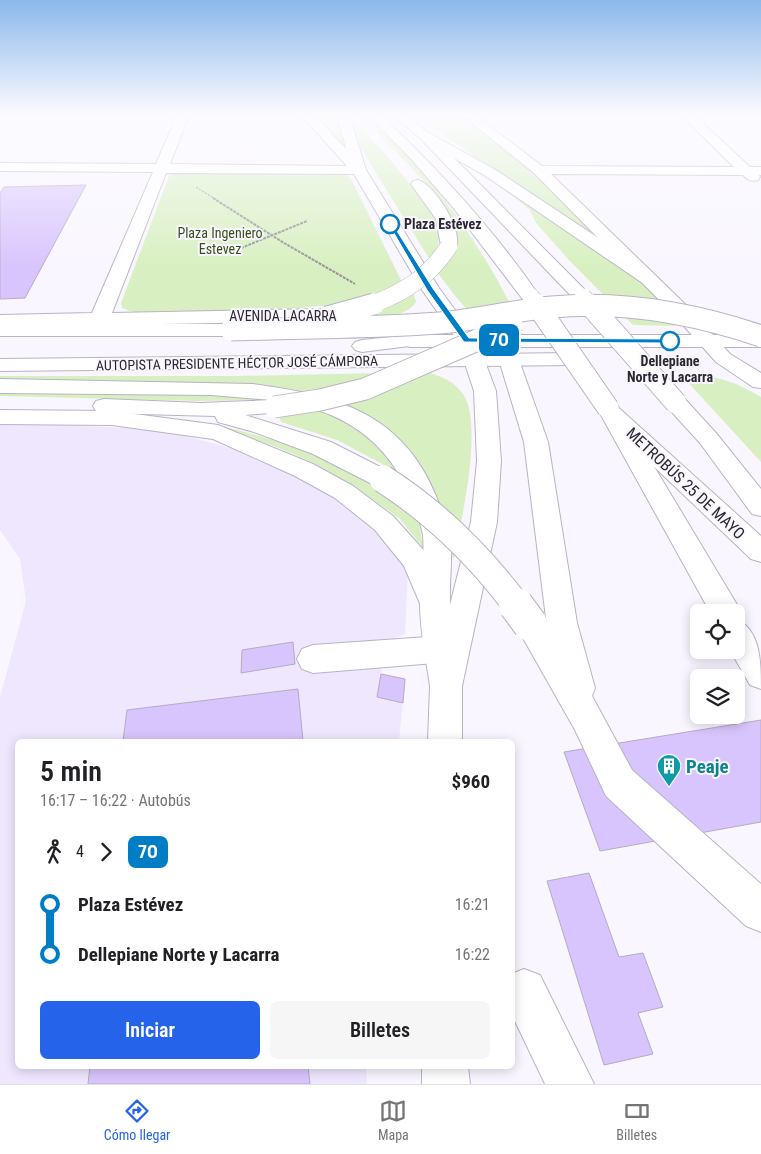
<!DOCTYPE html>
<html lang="es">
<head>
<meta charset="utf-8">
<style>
  body { margin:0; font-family:"Roboto Condensed",sans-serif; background:#f6f6f6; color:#202124; height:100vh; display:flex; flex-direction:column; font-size:19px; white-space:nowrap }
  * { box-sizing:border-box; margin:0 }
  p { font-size:16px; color:#757577 }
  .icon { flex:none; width:28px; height:28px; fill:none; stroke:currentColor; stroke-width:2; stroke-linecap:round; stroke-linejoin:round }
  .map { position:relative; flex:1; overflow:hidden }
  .details { position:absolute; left:15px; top:739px; width:500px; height:330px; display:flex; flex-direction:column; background:#fff; border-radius:8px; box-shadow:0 2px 12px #0003 }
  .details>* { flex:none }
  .badge { padding:0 10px; border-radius:8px; font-size:18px; line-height:32px }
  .buttons { position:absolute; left:690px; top:604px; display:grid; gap:10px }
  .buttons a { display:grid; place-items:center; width:55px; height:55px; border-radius:8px; background:#fff; box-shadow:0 2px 12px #0003; font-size:25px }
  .map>.badge { position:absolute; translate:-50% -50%; box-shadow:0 0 0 2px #fff }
  .legs { display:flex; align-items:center; gap:8px; height:55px; padding:0 25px; font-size:16px }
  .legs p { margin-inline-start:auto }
  .summary { display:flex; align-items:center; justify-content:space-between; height:85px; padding:0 25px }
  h1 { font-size:28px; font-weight:600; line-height:38px }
  .cta { display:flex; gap:10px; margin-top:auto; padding:10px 25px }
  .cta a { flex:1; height:58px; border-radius:8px; background:#2563eb; color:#fff; font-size:20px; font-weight:600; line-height:58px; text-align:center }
  .cta a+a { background:#f6f6f6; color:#202124 }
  ul { padding:0 25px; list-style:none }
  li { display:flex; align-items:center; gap:18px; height:50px; font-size:19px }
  li i { display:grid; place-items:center; width:8px; height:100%; margin:0 6px; background:currentColor }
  li i::after { content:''; width:12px; height:12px; margin:-6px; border:4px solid; border-radius:50%; background:#fff }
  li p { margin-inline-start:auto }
  li:first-child i { background:linear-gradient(#0000 50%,currentColor 0) }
  li:last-child i { background:linear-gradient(currentColor 50%,#0000 0) }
  .menu { display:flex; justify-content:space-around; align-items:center; height:70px; border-top:1px solid #e0e0e0; background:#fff; font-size:14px; color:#757577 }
  .menu a { display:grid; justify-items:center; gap:2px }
  .menu .active { color:#2563eb }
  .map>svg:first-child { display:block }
  .built { fill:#efe7fe }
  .green { fill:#d8f0c1 }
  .building { fill:#d8c5fd; stroke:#b3acc1 }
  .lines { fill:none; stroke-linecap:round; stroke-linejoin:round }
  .minor-casing { stroke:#b9b2c6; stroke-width:2 }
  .major-casing { stroke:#b9b2c6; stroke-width:2 }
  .highway-casing { stroke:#b9b2c6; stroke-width:2 }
  .path-far1 { stroke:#96939c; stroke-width:1; stroke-dasharray:2.5 1; stroke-linecap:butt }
  .path { stroke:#96939c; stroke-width:2; stroke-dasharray:3 1; stroke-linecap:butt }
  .minor { fill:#fff; fill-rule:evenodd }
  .major { fill:#fff; fill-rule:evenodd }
  .highway { fill:#fff; fill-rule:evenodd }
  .highway-bridge-far3-casing { stroke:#b9b2c6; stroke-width:18; stroke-linecap:butt }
  .highway-bridge-far2-casing { stroke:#b9b2c6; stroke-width:23; stroke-linecap:butt }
  .highway-bridge-far1-casing { stroke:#b9b2c6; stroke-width:29; stroke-linecap:butt }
  .highway-bridge-casing { stroke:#b9b2c6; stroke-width:36; stroke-linecap:butt }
  .highway-bridge-far3 { stroke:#fff; stroke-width:17 }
  .highway-bridge-far2 { stroke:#fff; stroke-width:21 }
  .highway-bridge-far1 { stroke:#fff; stroke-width:27 }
  .highway-bridge { stroke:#fff; stroke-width:34 }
  .line-1 { fill:#007dc5; stroke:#fff }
  .stop-1-dot { fill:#fff; stroke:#007dc5; stroke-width:2.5 }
  .labels { text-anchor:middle; stroke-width:4; stroke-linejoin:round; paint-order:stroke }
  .far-stop-label { font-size:14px; font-weight:bold; fill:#2b2830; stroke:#f9f6ff; text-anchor:start }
  .far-park-label { font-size:14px; fill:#385017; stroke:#f9f6ff }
  .far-street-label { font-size:14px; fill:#2b2830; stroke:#f9f6ff }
  .street-label { font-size:16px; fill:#2b2830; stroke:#f9f6ff }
  .near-culture-label { font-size:19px; font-weight:bold; fill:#0d838f; stroke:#f9f6ff; text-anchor:start }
</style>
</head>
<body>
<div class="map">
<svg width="761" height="1084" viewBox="0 0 761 1084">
  <rect width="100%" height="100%" fill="#f9f6ff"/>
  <path class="built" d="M0,422L128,428L182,435L249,453L304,476L357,507L408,569L405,634L386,642L381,674L405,679L399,741H18V1066H366L367,1084H0V697L26,601L20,559L0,530Z"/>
  <path class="green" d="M315,115H335L346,150L342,148Z
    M360,115H364C432,173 486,249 523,331H507L472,315L456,297L440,276L352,134L348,116C363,125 430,206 437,222C440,229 439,237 438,245H456L457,233L448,211L422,179Z
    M416,115H462L526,166L597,234H593L504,177Z
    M178,172L346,174L352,181L401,280L414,295L416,302C396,330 347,305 319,306C305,307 291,310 277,310C244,312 211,312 178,312C161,312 138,316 122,308L121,303L169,176Z
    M489,176L659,294L681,322L674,326L633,325L569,260L536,223L530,210Z
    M427,372C441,376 455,382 463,394C484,424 461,522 454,558L451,556L446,518L436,497L419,463L398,440L307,392L266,386L0,382V376H238Z
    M697,376C721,376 741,385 761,397V462L684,378Z
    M0,392L260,395L339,415L393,455L419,521L423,548L400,519L354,486L314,463L274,446L179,418C253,431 313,448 377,488L390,468L337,440L281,422L274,400L195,401L0,396Z"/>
  <path class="building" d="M86,185L25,298L0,299V193L4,187Z
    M293,642L295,664L241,673L242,650Z
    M381,674L405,679L403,703L377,697Z
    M298,689L303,741H123L127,710Z
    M761,720V822L600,851L564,752Z
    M589,873L619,957L643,953L663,1007L638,1013L653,1054L604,1065L547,881Z
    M90,1066H308L310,1084H88Z"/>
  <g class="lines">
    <g class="minor-casing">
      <path id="minor" d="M177,115H189L170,164L347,166L301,115H314L366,170L439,288L477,340L496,391L501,461L497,522L462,686V741H428L430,686L435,663L313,673L302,669L297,659L302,649L313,645L442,636L450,605L446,613L435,617L424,613L404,566L375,530L335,498L295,476L213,439L112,425L0,424V410L112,411L218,425L313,464L353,486L393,516L426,553L450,605L471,522L477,461L474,391L457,340L422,290L354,174L166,173L112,313L322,309L360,314L363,318L360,322L353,324L322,321L0,327V315L92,313L153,172L0,171V163L156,164Z
        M462,115H475L542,166L734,167L681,115H694L750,167H761V175H759L760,177L758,180C751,182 748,180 743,175L551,174L688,307L730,354L761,373V388L753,387L716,362L674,315L534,173Z
        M612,407L620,409L761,536V562L751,559L604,419L601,414L604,409Z
        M524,969L540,975L594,1084H545L512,1015V974Z
        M422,1066H468L470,1084H422Z"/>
    </g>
    <g class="major-casing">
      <path id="major" d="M410,335H761V347H410L403,345L400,341L403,337Z
        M573,353L580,355L583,359L580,363L573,365L474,366L467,364L464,360L467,356L474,354Z"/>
    </g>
    <g class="highway-casing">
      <path id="highway" d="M337,115H349L366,170L364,173H354L352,170Z
        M368,115H381C439,170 495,231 540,297L538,301L531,303L524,301L451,205L412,160Z
        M393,115H406L429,133L494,169L656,276L659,280L656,284L650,285L644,284L484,175L454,158L589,294L587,298L580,300L573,298L421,139Z
        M418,180C434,184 466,233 455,250H443L441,246L436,219L411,184L413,181Z
        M0,324H231L238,326L241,330L238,334L231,336H0Z
        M410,335L417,337L420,341L417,345L362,352L355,350L352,346L355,342L362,340Z
        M474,354L481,356L484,360L481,364L474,366L0,371V359Z
        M509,354L516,356L519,360L548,442L577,623L595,688L592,696L632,770L761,884V932L746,926L606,796L575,730L515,624L519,615C533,610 540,613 547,626L524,442L499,360L502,356Z
        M0,379L253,384C335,395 402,412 436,496C441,509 448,522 450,535C453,558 449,581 450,604C451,631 458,659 462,686L458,696L446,701L434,696L430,686C426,659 420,631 420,603C420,580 425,558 423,535C421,523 416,513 412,502C389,439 340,409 275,400L282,402L285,407L282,412L245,415L331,442L392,473L396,479L392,485L383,488L374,485L313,454L254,432L218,422L215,416L104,413L96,411L93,406L96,401L104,399L201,403L273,400L211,395L0,393Z
        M676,396L684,398L716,433L761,489V516L752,514L700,443L668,408L665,403L668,398Z
        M608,401L616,403L736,603L740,612L736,619C761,630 761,663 761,689L750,685L730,650H736V612H710L597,408L600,403Z"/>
    </g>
    <path class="path-far1" d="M196,187L215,199"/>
    <path class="path" d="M213,198L284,243L355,284
      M241,248L307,221"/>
    <use href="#minor" class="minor"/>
    <use href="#major" class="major"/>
    <use href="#highway" class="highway"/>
    <g class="highway-bridge-far3-casing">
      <path id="highway-bridge-far3" d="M531,297L537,305
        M583,297L590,305
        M370,305C404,293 430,276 449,246"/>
    </g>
    <g class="highway-bridge-far2-casing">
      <path id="highway-bridge-far2" d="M536,304L608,408
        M589,304L676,403
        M327,317L374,304
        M231,330C300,328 370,328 440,323C477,320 514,310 552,307C624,300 693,313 761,336
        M274,407L320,400L365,389L512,325"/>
    </g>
    <g class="highway-bridge-far1-casing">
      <path id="highway-bridge-far1" d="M383,479C436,513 479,555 517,606"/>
    </g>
    <g class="highway-bridge-casing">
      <path id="highway-bridge" d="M516,605L530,624"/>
    </g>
    <use href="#highway-bridge-far3" class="highway-bridge-far3"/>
    <use href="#highway-bridge-far2" class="highway-bridge-far2"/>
    <use href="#highway-bridge-far1" class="highway-bridge-far1"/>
    <use href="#highway-bridge" class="highway-bridge"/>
  </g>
  <linearGradient id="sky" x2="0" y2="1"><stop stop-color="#8bb8eb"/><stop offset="0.43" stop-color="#fcfbff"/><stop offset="1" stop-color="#fcfbff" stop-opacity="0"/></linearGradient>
  <rect width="761" height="267" fill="url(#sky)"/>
  <path class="line-1" d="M388,223H392L434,290L469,338L670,339L674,341L670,343L464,342L427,290Z"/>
  <defs>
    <g id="building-pin" transform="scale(1.25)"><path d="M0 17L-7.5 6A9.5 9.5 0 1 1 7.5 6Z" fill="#0f9aa8" stroke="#f9f6ff"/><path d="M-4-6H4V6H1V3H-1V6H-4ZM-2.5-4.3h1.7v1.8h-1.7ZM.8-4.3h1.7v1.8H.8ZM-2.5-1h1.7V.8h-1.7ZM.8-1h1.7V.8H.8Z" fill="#fff"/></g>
  </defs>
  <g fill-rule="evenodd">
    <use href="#building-pin" x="669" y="766"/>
  </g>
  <g class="stop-1-dot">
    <circle cx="390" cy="224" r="9"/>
    <circle cx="670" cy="341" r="9"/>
  </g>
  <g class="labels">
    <g class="far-stop-label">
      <text x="404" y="229">Plaza Estévez</text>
      <text x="670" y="366" text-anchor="middle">Dellepiane<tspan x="670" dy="16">Norte y Lacarra</tspan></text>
    </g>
    <g class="far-park-label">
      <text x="220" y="238">Plaza Ingeniero<tspan x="220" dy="16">Estevez</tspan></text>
    </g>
    <g class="far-street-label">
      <text x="283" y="321">AVENIDA LACARRA</text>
      <text transform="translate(237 363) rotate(-1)" y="5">AUTOPISTA PRESIDENTE HÉCTOR JOSÉ CÁMPORA</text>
    </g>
    <g class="street-label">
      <text transform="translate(686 483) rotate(43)" y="6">METROBÚS 25 DE MAYO</text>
    </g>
    <g class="near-culture-label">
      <text x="686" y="773">Peaje</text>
    </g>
  </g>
</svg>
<div class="buttons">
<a><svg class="icon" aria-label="locate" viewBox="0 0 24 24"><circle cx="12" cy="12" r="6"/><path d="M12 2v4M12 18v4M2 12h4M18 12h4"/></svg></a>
<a><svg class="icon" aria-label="layers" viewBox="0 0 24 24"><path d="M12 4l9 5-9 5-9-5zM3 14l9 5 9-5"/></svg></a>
</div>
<b class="badge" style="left:499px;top:340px;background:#007dc5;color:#fff">7O</b>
<section class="details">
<div class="summary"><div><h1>5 min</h1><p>16:17 – 16:22 · Autobús</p></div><b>$960</b></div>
<div class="legs"><svg class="icon" aria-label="walk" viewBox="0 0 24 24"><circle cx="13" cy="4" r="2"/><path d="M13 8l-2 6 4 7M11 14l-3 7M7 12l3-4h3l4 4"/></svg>4<svg class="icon" aria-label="forward" viewBox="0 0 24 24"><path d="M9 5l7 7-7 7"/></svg><b class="badge" style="background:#007dc5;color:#fff">7O</b></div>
<ul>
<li><i style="color:#007dc5"></i><b>Plaza Estévez</b><p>16:21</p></li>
<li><i style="color:#007dc5"></i><b>Dellepiane Norte y Lacarra</b><p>16:22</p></li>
</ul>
<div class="cta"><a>Iniciar</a><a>Billetes</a></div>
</section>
</div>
<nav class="menu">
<a class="active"><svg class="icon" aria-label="directions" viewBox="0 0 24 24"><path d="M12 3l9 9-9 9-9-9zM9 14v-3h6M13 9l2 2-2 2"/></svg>Cómo llegar</a>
<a><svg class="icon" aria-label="map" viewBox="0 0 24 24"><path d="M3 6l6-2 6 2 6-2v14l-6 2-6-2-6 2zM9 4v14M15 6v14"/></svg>Mapa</a>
<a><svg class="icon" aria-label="tickets" viewBox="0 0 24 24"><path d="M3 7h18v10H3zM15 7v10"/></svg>Billetes</a>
</nav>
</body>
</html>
